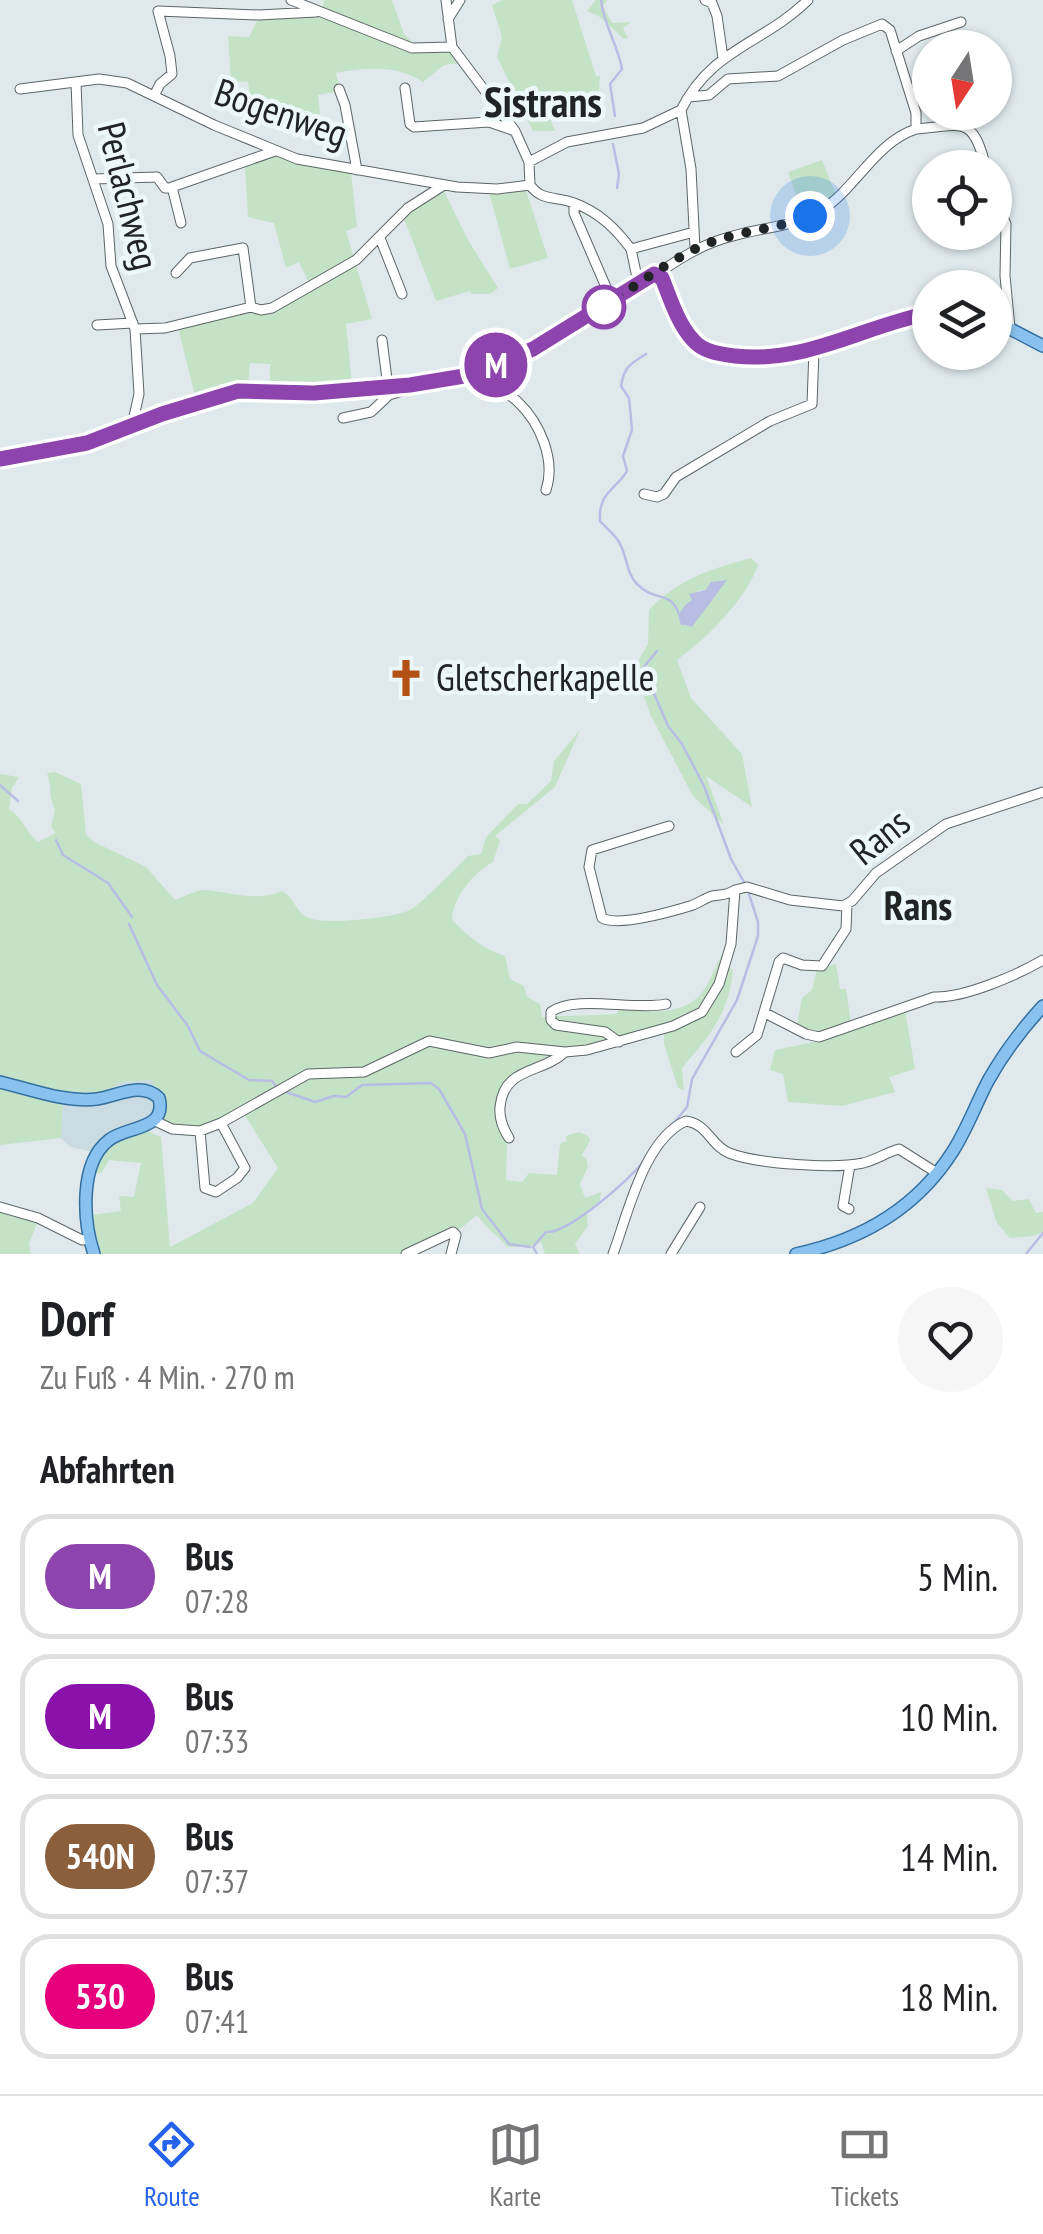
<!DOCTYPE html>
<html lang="de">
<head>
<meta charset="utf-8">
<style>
  body { margin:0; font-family:"PT Sans Narrow",sans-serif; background:#f6f6f6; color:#202124; height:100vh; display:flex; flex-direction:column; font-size:38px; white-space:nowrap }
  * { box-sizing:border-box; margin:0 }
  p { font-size:32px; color:#757577 }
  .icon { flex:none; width:55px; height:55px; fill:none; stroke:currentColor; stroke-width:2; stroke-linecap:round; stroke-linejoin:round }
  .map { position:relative; height:1254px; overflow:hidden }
  .sheet { display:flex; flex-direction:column; background:#fff; flex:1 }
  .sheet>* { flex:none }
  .badge { padding:0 20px; border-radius:32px; font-size:35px; line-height:65px }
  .needle { width:65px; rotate:192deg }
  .buttons { position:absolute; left:912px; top:30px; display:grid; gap:20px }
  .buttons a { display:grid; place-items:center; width:100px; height:100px; border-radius:50%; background:#fff; box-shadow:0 2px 8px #0004; font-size:50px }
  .you { position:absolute; width:50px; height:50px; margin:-25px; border:8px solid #fff; border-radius:50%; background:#1a73e8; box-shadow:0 0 0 15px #1a73e833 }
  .map>.badge { position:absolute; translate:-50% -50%; box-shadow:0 0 0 5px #fff }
  h2 { padding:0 40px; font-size:38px; line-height:90px }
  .round { display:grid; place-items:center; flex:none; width:105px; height:105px; border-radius:52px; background:#f6f6f6 }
  .overview { display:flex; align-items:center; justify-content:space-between; height:170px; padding:0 40px }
  h1 { font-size:48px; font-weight:800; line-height:75px }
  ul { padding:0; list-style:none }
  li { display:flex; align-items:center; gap:30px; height:125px; margin:0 20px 15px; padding:0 20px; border:5px solid #e0e0e0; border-radius:30px }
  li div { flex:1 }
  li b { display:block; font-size:38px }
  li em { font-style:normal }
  li .badge { min-width:110px; font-weight:700; text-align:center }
  .tabs { display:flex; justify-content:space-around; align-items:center; height:140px; border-top:2px solid #e0e0e0; background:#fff; font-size:28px; color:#757577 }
  .tabs a { display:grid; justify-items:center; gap:5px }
  .tabs .current { color:#2563eb }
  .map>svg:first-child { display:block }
  .built { fill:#cadce1 }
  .green { fill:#c4e2c6; fill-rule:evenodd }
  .water { fill:#b8bde4 }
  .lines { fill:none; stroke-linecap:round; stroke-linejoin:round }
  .stream { stroke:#b8bde4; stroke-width:2.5 }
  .minor-casing { stroke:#5c6567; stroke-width:11 }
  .major-casing { stroke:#3370a1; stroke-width:14 }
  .minor { stroke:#fff; stroke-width:9 }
  .major { stroke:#8ac2ef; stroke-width:11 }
  .line-casing { stroke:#fff; stroke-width:22 }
  .line { stroke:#8e44ad; stroke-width:15 }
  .walk { stroke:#212425; stroke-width:10; stroke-dasharray:0 18 }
  .stop-dot { fill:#fff; stroke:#8e44ad; stroke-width:5 }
  .labels { text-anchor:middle; stroke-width:9; stroke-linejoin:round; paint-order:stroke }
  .street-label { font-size:38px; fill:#212425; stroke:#ecf7f9 }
  .poi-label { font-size:38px; fill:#212425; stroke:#ecf7f9; text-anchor:start }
  .neighbourhood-label { font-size:40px; font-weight:bold; fill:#212425; stroke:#ecf7f9 }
  .quarter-label { font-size:42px; font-weight:bold; fill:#212425; stroke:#ecf7f9 }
</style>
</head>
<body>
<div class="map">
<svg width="1043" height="1254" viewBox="0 0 1043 1254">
  <rect width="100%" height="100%" fill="#dfe9ec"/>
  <path class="built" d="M152,1080L164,1098L160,1119L93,1152L70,1147L61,1138L64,1091L103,1093L121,1082Z"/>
  <path class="green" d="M324,0H392L404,34L421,51H450L458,63L444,65L423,82C399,65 365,67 336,73L339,85L335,92L318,95L320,114L253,116L248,82L231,81L228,36L249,37L259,17L322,14Z
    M502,0H572L596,76H600L597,119L592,121L586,110L551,121L555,131H533L497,57L502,37L492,5Z
    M596,0H607L603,6L612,23L631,22L623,28L628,38L624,39L600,17L587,11Z
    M276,154L295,162L351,173L357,227L346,231L372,319L346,324L352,385L303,390L270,386V364L250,363L248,386L196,400L178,327L248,310L259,312L311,287L299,262L286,268L274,223L248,217L245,166Z
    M822,160L836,195L816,210L803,215L788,172Z
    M443,189L468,240L498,288L490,294H471L470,291L436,301L403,216Z
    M518,189L526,190L548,258L510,269L489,192Z
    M751,558L758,565C745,601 707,638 677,660L691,698L742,754L752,807L706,776L724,825L693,796L651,716L634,668L648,644L649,610C676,580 713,568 751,558ZM706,590L701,612L691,626L685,605L692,601L698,591Z
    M580,730L555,787L495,836L500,840L493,862C474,872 454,896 452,919C467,936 483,949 505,956L510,979L524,986L527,997L540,1004L542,1017L617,1014L619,1007C643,1013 678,1016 698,997C710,986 716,962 726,948L722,963L733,970C729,1014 710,1035 682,1068L684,1090L678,1088L664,1044V1028L624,1040L567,1047L511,1074L496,1106V1120L507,1145L506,1180L522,1182L529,1173L557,1175L560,1144L567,1141L566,1136L579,1132L588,1136L590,1141L582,1155L587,1160L588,1167L580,1184L585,1198L601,1192L600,1201L587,1213L588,1226L575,1244L580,1254H545L541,1242L528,1247H507C498,1234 486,1229 477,1215L460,1229L401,1254H98L91,1215L121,1211L119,1196L134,1197L141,1163L109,1160L102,1172L86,1177C103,1147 114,1142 147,1131L161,1137L170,1247L253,1203L278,1168L244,1114L284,1090L200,1131L171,1127L160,1119L164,1098L151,1080L121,1082L103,1093L64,1091L61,1138L0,1145V774L19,777L12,788L9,809C23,818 25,831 38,842L56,833L51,827L55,810C48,794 52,787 47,773L55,772L81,784L86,835L94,842L146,867L175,900C185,896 197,889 207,890C231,893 259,902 282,891C295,898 295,912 309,918C324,925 395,918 410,910C423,902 456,868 468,856L481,854L486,837L518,804H527L551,781L554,761Z
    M836,964L840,989H846L851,1023C830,1030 817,1036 797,1025L802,998L812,990L817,969Z
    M905,1011L915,1069L889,1077L895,1092L842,1106L788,1102L783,1074L770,1070L775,1050L818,1041Z
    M986,1188L1002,1190L1012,1201L1029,1199L1036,1213L1043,1212V1232L1033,1236L1010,1238L997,1223Z
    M0,1212L37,1223L29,1244L31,1254H0Z"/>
  <path class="water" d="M727,580L692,627L682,624L679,614L685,605L692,600L689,594L706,590L711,582Z"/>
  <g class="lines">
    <path class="stream" d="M601,0C603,24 618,45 622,69L610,84L615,116
      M613,144L619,174L617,188
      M646,354C630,364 624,367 621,386L629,398L632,430L623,456L627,471C616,490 598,492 600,521C607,529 617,536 621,546C627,558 627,574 637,584C658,605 673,586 682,624
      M657,651L643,668L668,726L682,744L704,786L731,859L744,882
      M0,785L18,801
      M56,840L63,855L108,883L132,917
      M129,924L157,985L188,1026L200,1051L249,1080L272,1081L276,1086
      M286,1092L315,1102L334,1096L346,1097L362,1085L431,1083L439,1089L465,1134L482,1209L509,1244L530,1247
      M673,1124L687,1107L692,1079L737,1000L758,936V922L748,891
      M537,1254L533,1247L546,1232C568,1234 629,1180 643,1162
      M1026,1254L1043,1233"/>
    <g class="minor-casing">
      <path id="minor" d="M291,0L412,48L452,47
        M446,0L452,47L515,131L529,162L530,185
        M705,0L712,3L717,16L723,58
        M448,19L460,0
        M896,51L919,36L961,22
        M76,82L78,135L108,224L111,266L135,329L139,394L132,426
        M405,88L410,124L414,127L489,122L515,131
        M20,89L99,79L127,83L214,125L297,159L457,187L497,189L530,185
        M339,89L345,105L357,170
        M155,94L160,84L172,74L170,56L158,11L259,15L316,12
        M681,110C711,49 763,44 808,0
        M681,110L691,169L695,248
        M916,129C963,125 973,115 986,168
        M529,162L567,142L643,128L681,110
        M93,179L157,177L165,188H171
        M530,185C542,202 557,196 574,203C599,212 616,229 631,249L694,232
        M995,199L1006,224L1005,276L1010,328
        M574,203V213L612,301
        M181,223L172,187L275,151
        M380,238L402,294
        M631,249L638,282
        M176,273L190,258L243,248L251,307
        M657,274C682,257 704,243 733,236C763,227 795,227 822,210C856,188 876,142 916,129V113L890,30L882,24L843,40L778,76L728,79L709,95L689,97
        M97,325L133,323
        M135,329L165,328L251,307L261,310L272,308L356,260L408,208L444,185
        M382,340L388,387
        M481,371C492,384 506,391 518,402C540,423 556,460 546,490
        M343,418L371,412L389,395L405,390
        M644,494L657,497L664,494L676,477L770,421L812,404L814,350
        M669,826L592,850L589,867L602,918C619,927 670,912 690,906C697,904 705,898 712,896C722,894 726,896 735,890
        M765,1013L806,1034L819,1037L934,997C965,998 1017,975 1043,960
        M619,1042L605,1032L556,1025L551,1020V1012C575,994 635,1011 666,1004
        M736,1052L757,1035L779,962L783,958L802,965L822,966L846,929L847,904
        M153,1120L172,1129L200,1131L221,1123L308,1074L364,1072L429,1041L489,1053L517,1047L565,1052L587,1050L673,1026L702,1012L719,984L731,944L735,890L747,887L790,900L843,906L852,901L876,873L946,824L1043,792
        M200,1131L205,1188L216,1192L237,1178L245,1168L221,1123
        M509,1138C503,1128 499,1119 500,1107C504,1066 542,1074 565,1052
        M0,1207L38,1218L82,1240L89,1239
        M849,1209L843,1206L850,1165
        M406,1254L453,1232L456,1235L451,1254
        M613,1254C628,1214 644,1139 686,1121C708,1124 711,1146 729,1153C757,1164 834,1169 863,1163C876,1160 887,1152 899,1149L937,1173
        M671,1254L700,1207"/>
    </g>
    <g class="major-casing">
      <path id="major" d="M995,321L1043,346
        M0,459L86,443L162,414L238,391L314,393L410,385L470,375L530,351L654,274L662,278C670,298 678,324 693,340C702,350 715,353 728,355C801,367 860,326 930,313
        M0,1082C30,1089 66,1103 97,1099C118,1096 141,1081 159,1098C161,1106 161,1114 154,1120C142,1130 122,1130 109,1140C79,1163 83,1221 94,1254
        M796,1254C861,1240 917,1208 953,1151C967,1129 976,1104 988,1081C1003,1054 1022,1029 1043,1006"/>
    </g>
    <use href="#minor" class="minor"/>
    <use href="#major" class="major"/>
  </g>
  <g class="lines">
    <g class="line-casing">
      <path id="line" d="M0,459L87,443L162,414L238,391L314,393L410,385L470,375L533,349L654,274L662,278C670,298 678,324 693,340C703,352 720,354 735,356C806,364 863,326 930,313"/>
    </g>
    <use href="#line" class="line"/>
    <path class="walk" d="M604,307C629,290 663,265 695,249C731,231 772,231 810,216"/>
  </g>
  <defs>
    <g id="church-bare" transform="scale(3)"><path d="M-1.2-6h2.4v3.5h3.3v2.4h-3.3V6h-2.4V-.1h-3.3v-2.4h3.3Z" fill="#b25113" stroke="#ecf7f9" stroke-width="2.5" paint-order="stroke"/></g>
  </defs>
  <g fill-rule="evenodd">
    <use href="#church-bare" x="406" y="678"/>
  </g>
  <circle class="stop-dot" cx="604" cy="307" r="20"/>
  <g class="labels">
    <g class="street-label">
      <text transform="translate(281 113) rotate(19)" y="13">Bogenweg</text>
      <text transform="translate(128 196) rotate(76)" y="13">Perlachweg</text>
      <text transform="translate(880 837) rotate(-39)" y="13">Rans</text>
    </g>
    <g class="poi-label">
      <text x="436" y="691">Gletscherkapelle</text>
    </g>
    <g class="neighbourhood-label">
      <text x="918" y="920">Rans</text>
    </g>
    <g class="quarter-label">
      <text x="543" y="117">Sistrans</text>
    </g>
  </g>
</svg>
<div class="buttons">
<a><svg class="needle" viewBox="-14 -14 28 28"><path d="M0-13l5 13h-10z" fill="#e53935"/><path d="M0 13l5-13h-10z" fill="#757577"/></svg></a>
<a><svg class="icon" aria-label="locate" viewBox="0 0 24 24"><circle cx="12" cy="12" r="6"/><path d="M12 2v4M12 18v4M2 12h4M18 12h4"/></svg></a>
<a><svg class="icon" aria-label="layers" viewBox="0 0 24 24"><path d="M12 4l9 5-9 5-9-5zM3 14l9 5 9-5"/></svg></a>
</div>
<div class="you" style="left:810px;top:216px"></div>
<b class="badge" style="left:496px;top:365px;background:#8e44ad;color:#fff">M</b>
</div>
<section class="sheet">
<div class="overview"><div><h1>Dorf</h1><p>Zu Fuß · 4 Min. · 270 m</p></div><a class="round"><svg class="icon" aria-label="heart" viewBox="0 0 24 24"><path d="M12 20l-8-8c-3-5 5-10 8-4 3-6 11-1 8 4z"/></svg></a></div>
<h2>Abfahrten</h2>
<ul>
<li><span class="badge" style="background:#8e44ad;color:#fff">M</span><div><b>Bus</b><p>07:28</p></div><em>5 Min.</em></li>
<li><span class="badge" style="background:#8a12aa;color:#fff">M</span><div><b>Bus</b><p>07:33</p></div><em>10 Min.</em></li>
<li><span class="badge" style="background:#8b5e3c;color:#fff">540N</span><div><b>Bus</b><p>07:37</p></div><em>14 Min.</em></li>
<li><span class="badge" style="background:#e6007e;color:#fff">530</span><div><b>Bus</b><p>07:41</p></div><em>18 Min.</em></li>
</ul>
</section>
<nav class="tabs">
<a class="current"><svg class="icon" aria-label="directions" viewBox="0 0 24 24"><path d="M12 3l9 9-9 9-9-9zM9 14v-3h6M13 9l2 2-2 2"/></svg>Route</a>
<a><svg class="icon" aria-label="map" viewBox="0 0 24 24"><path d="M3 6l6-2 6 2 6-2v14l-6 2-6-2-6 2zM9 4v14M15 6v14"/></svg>Karte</a>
<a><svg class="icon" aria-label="tickets" viewBox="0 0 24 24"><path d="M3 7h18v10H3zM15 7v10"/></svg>Tickets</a>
</nav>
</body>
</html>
